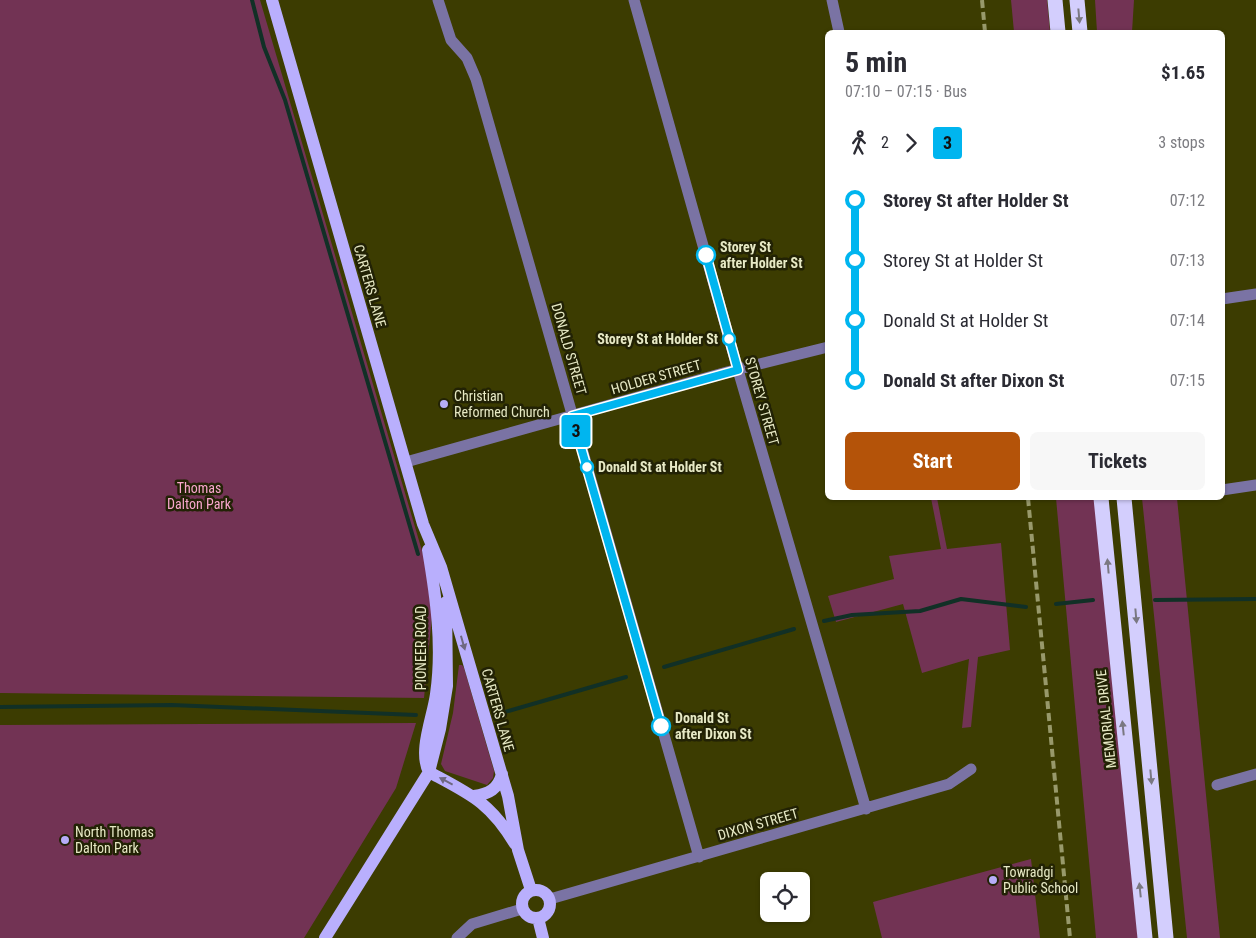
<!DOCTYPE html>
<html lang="en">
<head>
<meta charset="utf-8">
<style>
  body { margin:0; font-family:"Roboto Condensed",sans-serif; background:#f7f7f7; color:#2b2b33; height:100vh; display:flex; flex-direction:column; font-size:19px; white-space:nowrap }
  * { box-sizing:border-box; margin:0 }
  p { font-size:16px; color:#7c7c81 }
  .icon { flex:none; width:28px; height:28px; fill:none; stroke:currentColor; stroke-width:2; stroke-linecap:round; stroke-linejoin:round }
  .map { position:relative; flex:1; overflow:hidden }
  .side { position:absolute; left:825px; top:30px; width:400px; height:470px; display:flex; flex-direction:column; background:#fff; border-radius:8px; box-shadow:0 1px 4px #0004 }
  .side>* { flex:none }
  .badge { padding:0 10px; border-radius:4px; font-size:18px; line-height:32px }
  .buttons { position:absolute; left:760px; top:872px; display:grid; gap:10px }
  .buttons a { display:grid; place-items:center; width:50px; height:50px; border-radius:8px; background:#fff; box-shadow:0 1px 4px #0004; font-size:25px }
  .map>.badge { position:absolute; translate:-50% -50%; box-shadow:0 0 0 2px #fff }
  .legs { display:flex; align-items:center; gap:8px; height:55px; padding:0 20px; font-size:16px }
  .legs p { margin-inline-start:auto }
  .head { display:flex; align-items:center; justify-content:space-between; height:85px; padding:0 20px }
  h1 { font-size:28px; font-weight:700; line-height:38px }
  .button { display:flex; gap:10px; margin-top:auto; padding:10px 20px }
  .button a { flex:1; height:58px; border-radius:8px; background:#b45309; color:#fff; font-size:20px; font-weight:700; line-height:58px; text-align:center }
  .button a+a { background:#f7f7f7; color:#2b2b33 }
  ul { padding:0 20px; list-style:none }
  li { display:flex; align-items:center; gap:18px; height:60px; font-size:19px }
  li i { display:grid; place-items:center; width:8px; height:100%; margin:0 6px; background:currentColor }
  li i::after { content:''; width:12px; height:12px; margin:-6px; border:4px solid; border-radius:50%; background:#fff }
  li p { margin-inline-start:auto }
  li:first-child i { background:linear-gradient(#0000 50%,currentColor 0) }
  li:last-child i { background:linear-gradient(currentColor 50%,#0000 0) }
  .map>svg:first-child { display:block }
  .green { fill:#723354 }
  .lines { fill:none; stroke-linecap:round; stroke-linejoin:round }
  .stream { stroke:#113026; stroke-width:4 }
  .minor { stroke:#7a73a4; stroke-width:11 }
  .major { stroke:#b9affd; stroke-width:12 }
  .highway { stroke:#d3cefd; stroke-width:15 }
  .rail { stroke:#98996b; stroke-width:4; stroke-dasharray:8 4; stroke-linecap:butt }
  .oneway { fill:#7a7881 }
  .oneway2 { fill:#6e6881 }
  .line-1-casing { stroke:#fff; stroke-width:11 }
  .line-1 { stroke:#00b5ef; stroke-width:8 }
  .stop-1-dot { fill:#fff; stroke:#00b5ef; stroke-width:2.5 }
  .poi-dot { fill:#b6acf8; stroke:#222205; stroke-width:2 }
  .labels { text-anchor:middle; stroke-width:5; stroke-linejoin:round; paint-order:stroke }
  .stop-label { font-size:14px; font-weight:bold; fill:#e7e9c5; stroke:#222205; text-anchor:start }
  .street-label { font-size:14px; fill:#e7e9c5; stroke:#222205 }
  .poi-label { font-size:14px; fill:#e7e9c5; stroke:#222205; text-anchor:start }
  .park-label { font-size:14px; fill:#f9a7ce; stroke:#222205 }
</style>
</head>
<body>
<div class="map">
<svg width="1256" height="938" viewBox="0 0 1256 938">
  <rect width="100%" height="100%" fill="#3c3c01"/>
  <path class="green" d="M0,0H260L425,561L432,616L424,698L0,693Z
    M1011,0H1047L1050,32H1014Z
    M1095,0H1134L1132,32H1097Z
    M931,498H937L947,549L1001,543L1010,650L978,657L971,727L962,728L969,659L922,673L903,604L836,622L828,596L894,579L889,556L941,549Z
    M1056,498H1095L1138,938H1096Z
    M1142,498H1177L1220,938H1187Z
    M459,665H462L464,668L494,771L493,778L487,785L445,771L441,764L453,713Z
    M416,723L396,788L304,938H0V725Z
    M1031,859L1040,938H882L873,902Z"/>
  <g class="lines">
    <path class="stream" d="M252,0L264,47L285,100L418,554
      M1155,600L1256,599
      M1056,604L1093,600
      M824,621L852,615L920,611L961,599L1026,607
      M664,667L794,629
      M0,707L172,705L416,715
      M498,714L626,677"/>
    <path class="minor" d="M438,0L451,40L467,58L476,79L699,857
      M634,0L738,370L866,809
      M832,0L839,32
      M1222,299L1256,294
      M406,462L727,372L828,347
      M1222,490L1256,485
      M1217,785L1256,774
      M550,899L949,784L971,769
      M457,938L472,924L522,909"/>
    <path class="major" d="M272,0L423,524L441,567L459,629L508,796L518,850L531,890
      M428,550C436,597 443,646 436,694C433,717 418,751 429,772
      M429,772C470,794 490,802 515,844
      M474,796C489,794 498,789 502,774
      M522 904a14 14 0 1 1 28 0a14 14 0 1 1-28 0Z
      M538,918L543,938
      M325,938L429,772L440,729L447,686L446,602"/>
    <path class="highway" d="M1055,0L1058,32
      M1077,0L1080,32
      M1101,498L1145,938
      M1124,498L1166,938"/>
    <path class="rail" d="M982,0L985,32
      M1028,498L1070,938"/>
  </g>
  <defs><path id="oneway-solid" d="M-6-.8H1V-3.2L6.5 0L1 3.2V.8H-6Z" transform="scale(1.25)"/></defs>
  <g class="oneway">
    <use href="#oneway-solid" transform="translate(1079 16) rotate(85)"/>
    <use href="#oneway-solid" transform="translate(1108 566) rotate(-95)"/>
    <use href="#oneway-solid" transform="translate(1136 616) rotate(85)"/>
    <use href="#oneway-solid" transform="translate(1123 728) rotate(-96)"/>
    <use href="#oneway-solid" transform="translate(1151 777) rotate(85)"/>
    <use href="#oneway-solid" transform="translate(1140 890) rotate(-96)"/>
  </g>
  <g class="oneway2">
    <use href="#oneway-solid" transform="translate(463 643) rotate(74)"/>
    <use href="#oneway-solid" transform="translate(446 781) rotate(-152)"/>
  </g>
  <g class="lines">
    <g class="line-1-casing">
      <path id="line-1" d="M661,726L572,416L738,370L706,255"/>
    </g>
    <use href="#line-1" class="line-1"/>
  </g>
  <g class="stop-1-dot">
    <circle cx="706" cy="255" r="9"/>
    <circle cx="729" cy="339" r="6"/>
    <circle cx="587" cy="467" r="6"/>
    <circle cx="661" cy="726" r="9"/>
  </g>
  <g class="poi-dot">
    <circle cx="444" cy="404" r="5"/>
    <circle cx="65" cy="840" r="5"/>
    <circle cx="993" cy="880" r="5"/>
  </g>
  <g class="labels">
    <g class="stop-label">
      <text x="720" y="252">Storey St<tspan x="720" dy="16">after Holder St</tspan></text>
      <text x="718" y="344" text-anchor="end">Storey St at Holder St</text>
      <text x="598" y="472">Donald St at Holder St</text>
      <text x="675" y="723">Donald St<tspan x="675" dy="16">after Dixon St</tspan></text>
    </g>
    <g class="street-label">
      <text transform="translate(370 286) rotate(74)" y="5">CARTERS LANE</text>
      <text transform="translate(569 349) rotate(74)" y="5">DONALD STREET</text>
      <text transform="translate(656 377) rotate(-16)" y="5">HOLDER STREET</text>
      <text transform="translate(762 401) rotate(74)" y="5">STOREY STREET</text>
      <text transform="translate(421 648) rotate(-90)" y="5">PIONEER ROAD</text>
      <text transform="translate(498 710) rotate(74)" y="5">CARTERS LANE</text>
      <text transform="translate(1106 719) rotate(-96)" y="5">MEMORIAL DRIVE</text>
      <text transform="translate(758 824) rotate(-16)" y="5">DIXON STREET</text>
    </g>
    <g class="poi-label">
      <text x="454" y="401">Christian<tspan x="454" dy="16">Reformed Church</tspan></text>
      <text x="75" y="837">North Thomas<tspan x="75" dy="16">Dalton Park</tspan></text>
      <text x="1003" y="877">Towradgi<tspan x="1003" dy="16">Public School</tspan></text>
    </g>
    <g class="park-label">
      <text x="199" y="493">Thomas<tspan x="199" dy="16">Dalton Park</tspan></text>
    </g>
  </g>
</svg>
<div class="buttons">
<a><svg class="icon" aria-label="locate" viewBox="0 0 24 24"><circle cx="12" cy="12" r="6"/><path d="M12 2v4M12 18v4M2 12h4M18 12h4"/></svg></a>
</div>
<b class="badge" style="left:576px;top:431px;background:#00b5ef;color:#111">3</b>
<section class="side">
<div class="head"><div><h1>5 min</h1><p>07:10 – 07:15 · Bus</p></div><b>$1.65</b></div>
<div class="legs"><svg class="icon" aria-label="walk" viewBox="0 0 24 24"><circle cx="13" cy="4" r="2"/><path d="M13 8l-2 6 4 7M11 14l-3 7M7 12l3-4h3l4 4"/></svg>2<svg class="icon" aria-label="forward" viewBox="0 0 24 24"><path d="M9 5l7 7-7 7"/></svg><b class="badge" style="background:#00b5ef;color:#111">3</b><p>3 stops</p></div>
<ul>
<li><i style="color:#00b5ef"></i><b>Storey St after Holder St</b><p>07:12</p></li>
<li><i style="color:#00b5ef"></i><span>Storey St at Holder St</span><p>07:13</p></li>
<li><i style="color:#00b5ef"></i><span>Donald St at Holder St</span><p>07:14</p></li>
<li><i style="color:#00b5ef"></i><b>Donald St after Dixon St</b><p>07:15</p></li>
</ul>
<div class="button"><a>Start</a><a>Tickets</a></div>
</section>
</div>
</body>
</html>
